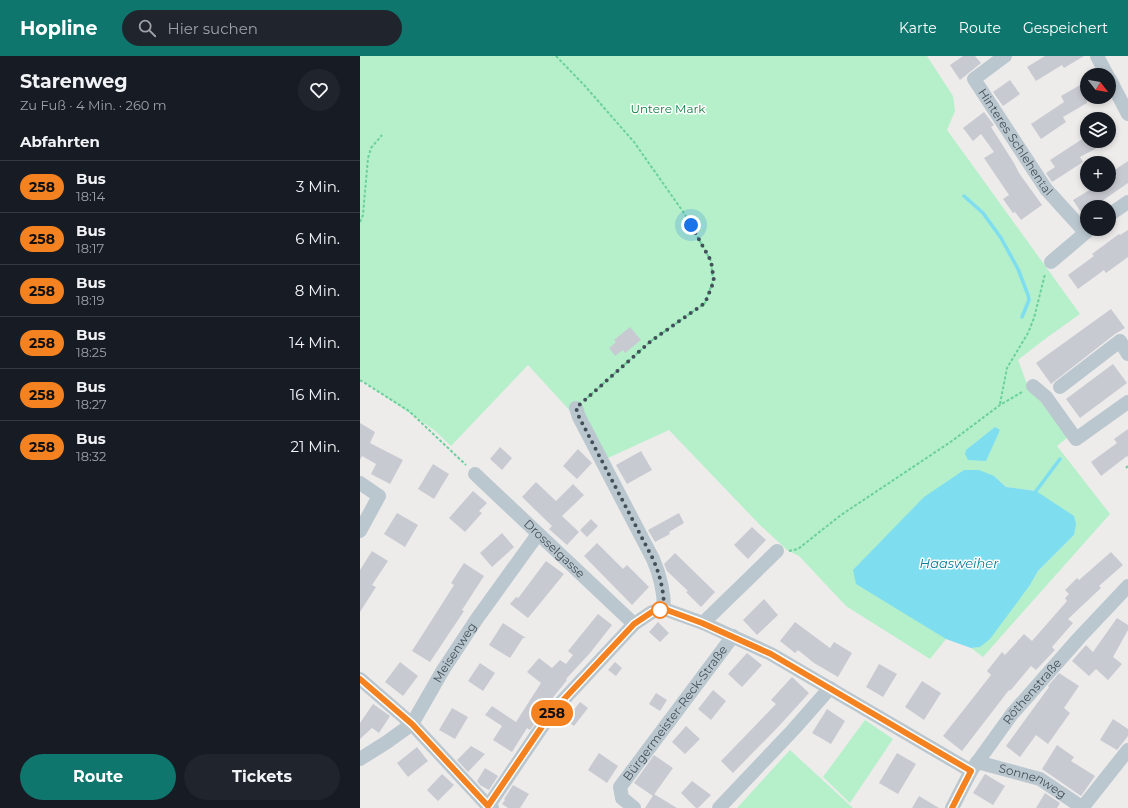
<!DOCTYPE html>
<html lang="de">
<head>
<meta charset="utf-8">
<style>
  body { margin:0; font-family:Montserrat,sans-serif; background:#20242c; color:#f1f3f6; height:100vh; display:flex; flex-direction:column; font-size:15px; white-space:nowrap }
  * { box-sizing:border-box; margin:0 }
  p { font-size:13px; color:#9ea1a6 }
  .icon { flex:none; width:22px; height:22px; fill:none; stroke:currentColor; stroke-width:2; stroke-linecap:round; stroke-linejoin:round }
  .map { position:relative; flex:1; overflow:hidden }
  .details { display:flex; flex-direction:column; background:#171b24; width:360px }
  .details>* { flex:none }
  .badge { padding:0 8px; border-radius:13px; font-size:14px; line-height:26px }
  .needle { width:26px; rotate:121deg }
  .tools { position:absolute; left:720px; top:12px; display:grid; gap:8px }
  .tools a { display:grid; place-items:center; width:36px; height:36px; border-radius:50%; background:#171b24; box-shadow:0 2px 6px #0003; font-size:20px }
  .you { position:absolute; width:20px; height:20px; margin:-10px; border:3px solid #fff; border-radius:50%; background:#1a73e8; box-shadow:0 0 0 6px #1a73e833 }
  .map>.badge { position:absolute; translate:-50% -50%; box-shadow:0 0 0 2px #fff }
  h2 { padding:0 20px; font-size:15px; line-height:36px }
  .round { display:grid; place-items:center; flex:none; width:42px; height:42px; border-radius:21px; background:#20242c }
  .summary { display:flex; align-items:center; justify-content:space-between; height:68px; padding:0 20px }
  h1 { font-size:19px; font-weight:700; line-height:30px }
  .button { display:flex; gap:8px; margin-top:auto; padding:8px 20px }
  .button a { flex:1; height:46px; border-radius:24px; background:#0f766e; color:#fff; font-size:16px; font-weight:700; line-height:46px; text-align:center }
  .button a+a { background:#20242c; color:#f1f3f6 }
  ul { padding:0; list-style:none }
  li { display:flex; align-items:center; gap:12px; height:52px; padding:0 20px; border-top:1px solid #363941 }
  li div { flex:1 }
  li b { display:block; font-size:15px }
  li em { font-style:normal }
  li .badge { min-width:44px; font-weight:700; text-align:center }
  header { display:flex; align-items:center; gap:24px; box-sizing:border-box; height:56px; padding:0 20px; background:#0f766e; color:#fff }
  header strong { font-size:19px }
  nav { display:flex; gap:22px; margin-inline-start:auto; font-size:14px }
  .search { width:280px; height:36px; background:#20242c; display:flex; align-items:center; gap:10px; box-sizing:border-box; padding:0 14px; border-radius:22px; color:#9ea1a6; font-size:15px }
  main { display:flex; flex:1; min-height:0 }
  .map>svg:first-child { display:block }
  .green { fill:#b5f0ca }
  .water { fill:#7fddf0 }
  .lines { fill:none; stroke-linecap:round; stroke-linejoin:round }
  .stream { stroke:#7fddf0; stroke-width:3.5 }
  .building { fill:#c8cad1 }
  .path { stroke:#6bd09b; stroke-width:2; stroke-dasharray:3 2; stroke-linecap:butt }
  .minor { stroke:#bbc7cf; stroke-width:14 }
  .line-casing { stroke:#fff; stroke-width:9 }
  .line { stroke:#f58220; stroke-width:6 }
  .walk { stroke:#43505a; stroke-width:4; stroke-dasharray:0 7.2 }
  .stop-dot { fill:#fff; stroke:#f58220; stroke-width:2 }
  .labels { text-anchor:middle; stroke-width:3; stroke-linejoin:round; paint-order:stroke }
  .park-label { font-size:12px; fill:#117e43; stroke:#fff }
  .street-label { font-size:12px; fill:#43505a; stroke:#fff }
  .water-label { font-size:13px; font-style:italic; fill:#067b94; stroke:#fff }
</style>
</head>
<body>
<header>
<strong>Hopline</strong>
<div class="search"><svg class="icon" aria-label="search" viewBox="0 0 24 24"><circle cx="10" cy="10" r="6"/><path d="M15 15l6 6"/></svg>Hier suchen</div>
<nav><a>Karte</a><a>Route</a><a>Gespeichert</a></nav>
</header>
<main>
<section class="details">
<div class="summary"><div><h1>Starenweg</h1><p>Zu Fuß · 4 Min. · 260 m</p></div><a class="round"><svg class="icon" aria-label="heart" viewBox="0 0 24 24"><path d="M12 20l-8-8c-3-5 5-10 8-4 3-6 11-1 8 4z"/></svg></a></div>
<h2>Abfahrten</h2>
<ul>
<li><span class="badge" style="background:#f58220;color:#111">258</span><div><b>Bus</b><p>18:14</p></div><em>3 Min.</em></li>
<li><span class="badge" style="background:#f58220;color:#111">258</span><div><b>Bus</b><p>18:17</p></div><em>6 Min.</em></li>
<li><span class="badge" style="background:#f58220;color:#111">258</span><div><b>Bus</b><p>18:19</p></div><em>8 Min.</em></li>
<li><span class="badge" style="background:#f58220;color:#111">258</span><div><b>Bus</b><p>18:25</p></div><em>14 Min.</em></li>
<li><span class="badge" style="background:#f58220;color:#111">258</span><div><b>Bus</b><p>18:27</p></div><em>16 Min.</em></li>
<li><span class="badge" style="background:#f58220;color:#111">258</span><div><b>Bus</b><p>18:32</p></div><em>21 Min.</em></li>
</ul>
<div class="button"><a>Route</a><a>Tickets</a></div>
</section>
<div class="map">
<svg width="768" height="752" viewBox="0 0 768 752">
  <rect width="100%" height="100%" fill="#eeebeb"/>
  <path class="green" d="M0,0H567L593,40L595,55L587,74L720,258L685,283L658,304L667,328L708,381L697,390L750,458L623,601L611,592L620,591L670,529L678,515L714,479L676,435L646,431L634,420L582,579L586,583L570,603L486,550L439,500L427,494L399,468L309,374L248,402L211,356L168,309L91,390L74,374L0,323Z
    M505,664L533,683L490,747L463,721Z
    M430,694L493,752H377Z"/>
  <path class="water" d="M635,371L640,374L626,405L608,404L605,398L606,394Z
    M604,414H619L634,420L646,431L676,435L714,460L716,468L714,479L678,515L670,529L630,583L620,591L611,592L586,583L496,528L493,514L564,441Z"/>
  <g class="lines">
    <path class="stream" d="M604,140L623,157L641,182L658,213L668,239L669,244L662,261
      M676,435L700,403"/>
  </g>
  <path class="building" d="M603,0H615L621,7L600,24L590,9Z
    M685,0H724L704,12L702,9L676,25L667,11Z
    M650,24L660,38L643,50L633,36Z
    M727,25V47L703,61L706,66L681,83L671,68L704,46L701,40Z
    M624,56L634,69L631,71L654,107L659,117L682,149L661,164L655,156L653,157L643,143L649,139L624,102L634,96L621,78L613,85L603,72Z
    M727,80V85H750L720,101L723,106L692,126L686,117L695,111L690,104Z
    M768,105V127L742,145L746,151H727V165L713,144L738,129H749V126L757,120L753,115Z
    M768,174V201L746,217L744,214L718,233L708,219L734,200L732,198L759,178L760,179Z
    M751,253L765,272L755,278L691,328L676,307Z
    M270,271L281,284L265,297L263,294L255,300L249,292L256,286L254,284Z
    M753,308L767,327L720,362L706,343Z
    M0,367L15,376L10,387L43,404L30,428L11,418L16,408L2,400L0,404Z
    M768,373V401L767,400L741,420L731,406L757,387L754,383Z
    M140,391L152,402L142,414L130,403Z
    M218,393L232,407L217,423L203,410Z
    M281,395L292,414L267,428L256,409Z
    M73,408L89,418L74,443L58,433Z
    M176,426L196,445L213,428L224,439L202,460L219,476L207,489L189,473L192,470L162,441Z
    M113,435L127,447L119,455L122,457L105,476L89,462Z
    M37,457L58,469L45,491L24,478Z
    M319,457L324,467L309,476L310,478L295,486L288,474Z
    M231,463L238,470L227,481L220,474Z
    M392,471L406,484L388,503L374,489Z
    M142,477L154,491L132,511L120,497Z
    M237,487L263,513L267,509L289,531L272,549L224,500Z
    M12,495L28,505L12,529L16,531L0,556V514Z
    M751,496L763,509L739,530L741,532L708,563L713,567L692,591L695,594L676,614L671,610L650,635L649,634L602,695L583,680L631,619L627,615L642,596L645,599L664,578L672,585L707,545L705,542L709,538L705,534L717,522L719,524Z
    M315,497L355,536L341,551L326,536L328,535L307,515L304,508Z
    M186,505L204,518L168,562L150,548L156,541L158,542L159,541Z
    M104,507L124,520L102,554L104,555L70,606L52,595L94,529L91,527Z
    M404,543L418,559L397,579L383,564Z
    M238,558L252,569L230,597L206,623L207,624L191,644L170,674L167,672L152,696L133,684L142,670L125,659L132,650L156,666L181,627L167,616L179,602L192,612L200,604L206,608L213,599L208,595Z
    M757,562L768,569V574L753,601L762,608L748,624L736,613L729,620L712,605L726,589L733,596Z
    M298,566L309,577L300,586L289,576Z
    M435,566L470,592L474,586L492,597L478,621L454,607L438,594L435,597L420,585Z
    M143,567L166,582H163L150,602L129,589Z
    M387,597L402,609L382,631L368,618Z
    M40,606L58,620L43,640L25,626Z
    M255,606L262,612L256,620L248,614Z
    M120,607L135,617L123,635L108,625Z
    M519,608L537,618L523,641L506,631Z
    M699,617L719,630L704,652L710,657L688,688L676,679L660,701L646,690L689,631L688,630Z
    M432,621L449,637L420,669L373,717L361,705L416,648L411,644Z
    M562,625L581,637L564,664L545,651Z
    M353,634L366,645L351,664L338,653Z
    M296,637L307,644L300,655L289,648Z
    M220,646L228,652L214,670L206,664Z
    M13,648L30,660L19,677L12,672L0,683V667Z
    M92,652L108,661L95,683L79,674Z
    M467,653L485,665L471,688L452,677Z
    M753,663L768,673V680L757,694L740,684Z
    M326,670L340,683L325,698L312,686Z
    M697,689L714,701L711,705L735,720L721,740L682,713Z
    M111,690L125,698L108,716L97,704Z
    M57,691L68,705L48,721L37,707Z
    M239,697L258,710L247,727L228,714Z
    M537,697L556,708L538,738L519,727Z
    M294,699L313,712L293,740L274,727Z
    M125,712L138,720L129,734L120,729L117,725Z
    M82,718L94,729L78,745L67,734Z
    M625,718L645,730L633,749L613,737Z
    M332,725L351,739L338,752H336L321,737Z
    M153,729L169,738L160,752H148L142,748L145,744L144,743Z
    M685,737L700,747L697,752H676Z
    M294,738L317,752H285Z
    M559,740L579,752H552Z"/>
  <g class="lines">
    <path class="path" d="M196,0L225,30L274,86L324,157L351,205L353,225L345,247L291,285L226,343
      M0,166L3,159L4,147L8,102L11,92L22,79
      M0,324L49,355L106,409
      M640,348L647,312L668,277L674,262L685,218
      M766,412L768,410
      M429,495L438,493L481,459L592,385L640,349L662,336"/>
    <g class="minor">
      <path id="s1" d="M645,0L614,23L686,133L725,176"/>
      <path d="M737,0L747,19"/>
      <path d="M749,22L768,58"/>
      <path d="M749,159L768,146"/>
      <path d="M691,206L730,173"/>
      <path d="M673,330L686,341L716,383L768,346"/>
      <path d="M700,331L760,285L768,298"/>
      <path d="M216,352L219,361L293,503C300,519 304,535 304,553"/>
      <path id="s2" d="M115,418L274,568"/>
      <path d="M0,427L19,440L0,475"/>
      <path d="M304,553L343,567L411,598L611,715"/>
      <path d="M343,567L417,495"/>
      <path d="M0,623L52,668L128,750L132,752"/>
      <path id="s3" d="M0,703L27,686L52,668L83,614L116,564L178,478"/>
      <path id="s4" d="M617,706L680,723L723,752"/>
      <path d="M127,752L192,656L274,568L292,556L304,553"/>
      <path id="s5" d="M274,752L262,742L260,731L373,580"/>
      <path d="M359,752L433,674L470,632"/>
      <path id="s6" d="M592,752L611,715L652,658L719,582L768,530"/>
      <path d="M722,752L768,694"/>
    </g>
  </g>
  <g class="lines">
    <g class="line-casing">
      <path id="line" d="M0,623L52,668L128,750L192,656L274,568L292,556L304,553L342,567L411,598L611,715L592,752"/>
    </g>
    <use href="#line" class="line"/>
    <path class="walk" d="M300,554L304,553C304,535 300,519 293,503L219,361L216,352L291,285L345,247L354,225L351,205L331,169"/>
  </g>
  <circle class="stop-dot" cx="300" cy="554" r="8"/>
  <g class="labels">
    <g class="park-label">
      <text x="308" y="57">Untere Mark</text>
    </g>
    <g class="street-label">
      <text dy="4" stroke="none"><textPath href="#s1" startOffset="114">Hinteres Schlehental</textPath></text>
      <text dy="4" stroke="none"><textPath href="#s2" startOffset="109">Drosselgasse</textPath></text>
      <text dy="4" stroke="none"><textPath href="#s3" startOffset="146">Meisenweg</textPath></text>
      <text dy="4" stroke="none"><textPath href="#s6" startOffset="142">Röthenstraße</textPath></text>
      <text dy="4" stroke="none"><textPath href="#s5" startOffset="119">Bürgermeister-Reck-Straße</textPath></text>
      <text dy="4" stroke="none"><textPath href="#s4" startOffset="59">Sonnenweg</textPath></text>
    </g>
    <g class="water-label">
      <text x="599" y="512">Haasweiher</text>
    </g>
  </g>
</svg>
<div class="tools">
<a><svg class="needle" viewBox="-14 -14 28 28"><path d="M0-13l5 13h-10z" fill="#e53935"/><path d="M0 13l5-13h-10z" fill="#9ea1a6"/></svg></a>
<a><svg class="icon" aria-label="layers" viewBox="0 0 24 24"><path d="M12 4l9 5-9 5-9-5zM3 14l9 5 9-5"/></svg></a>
<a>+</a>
<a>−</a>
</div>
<div class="you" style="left:331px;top:169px"></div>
<b class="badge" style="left:192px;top:657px;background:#f58220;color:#111">258</b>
</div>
</main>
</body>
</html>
